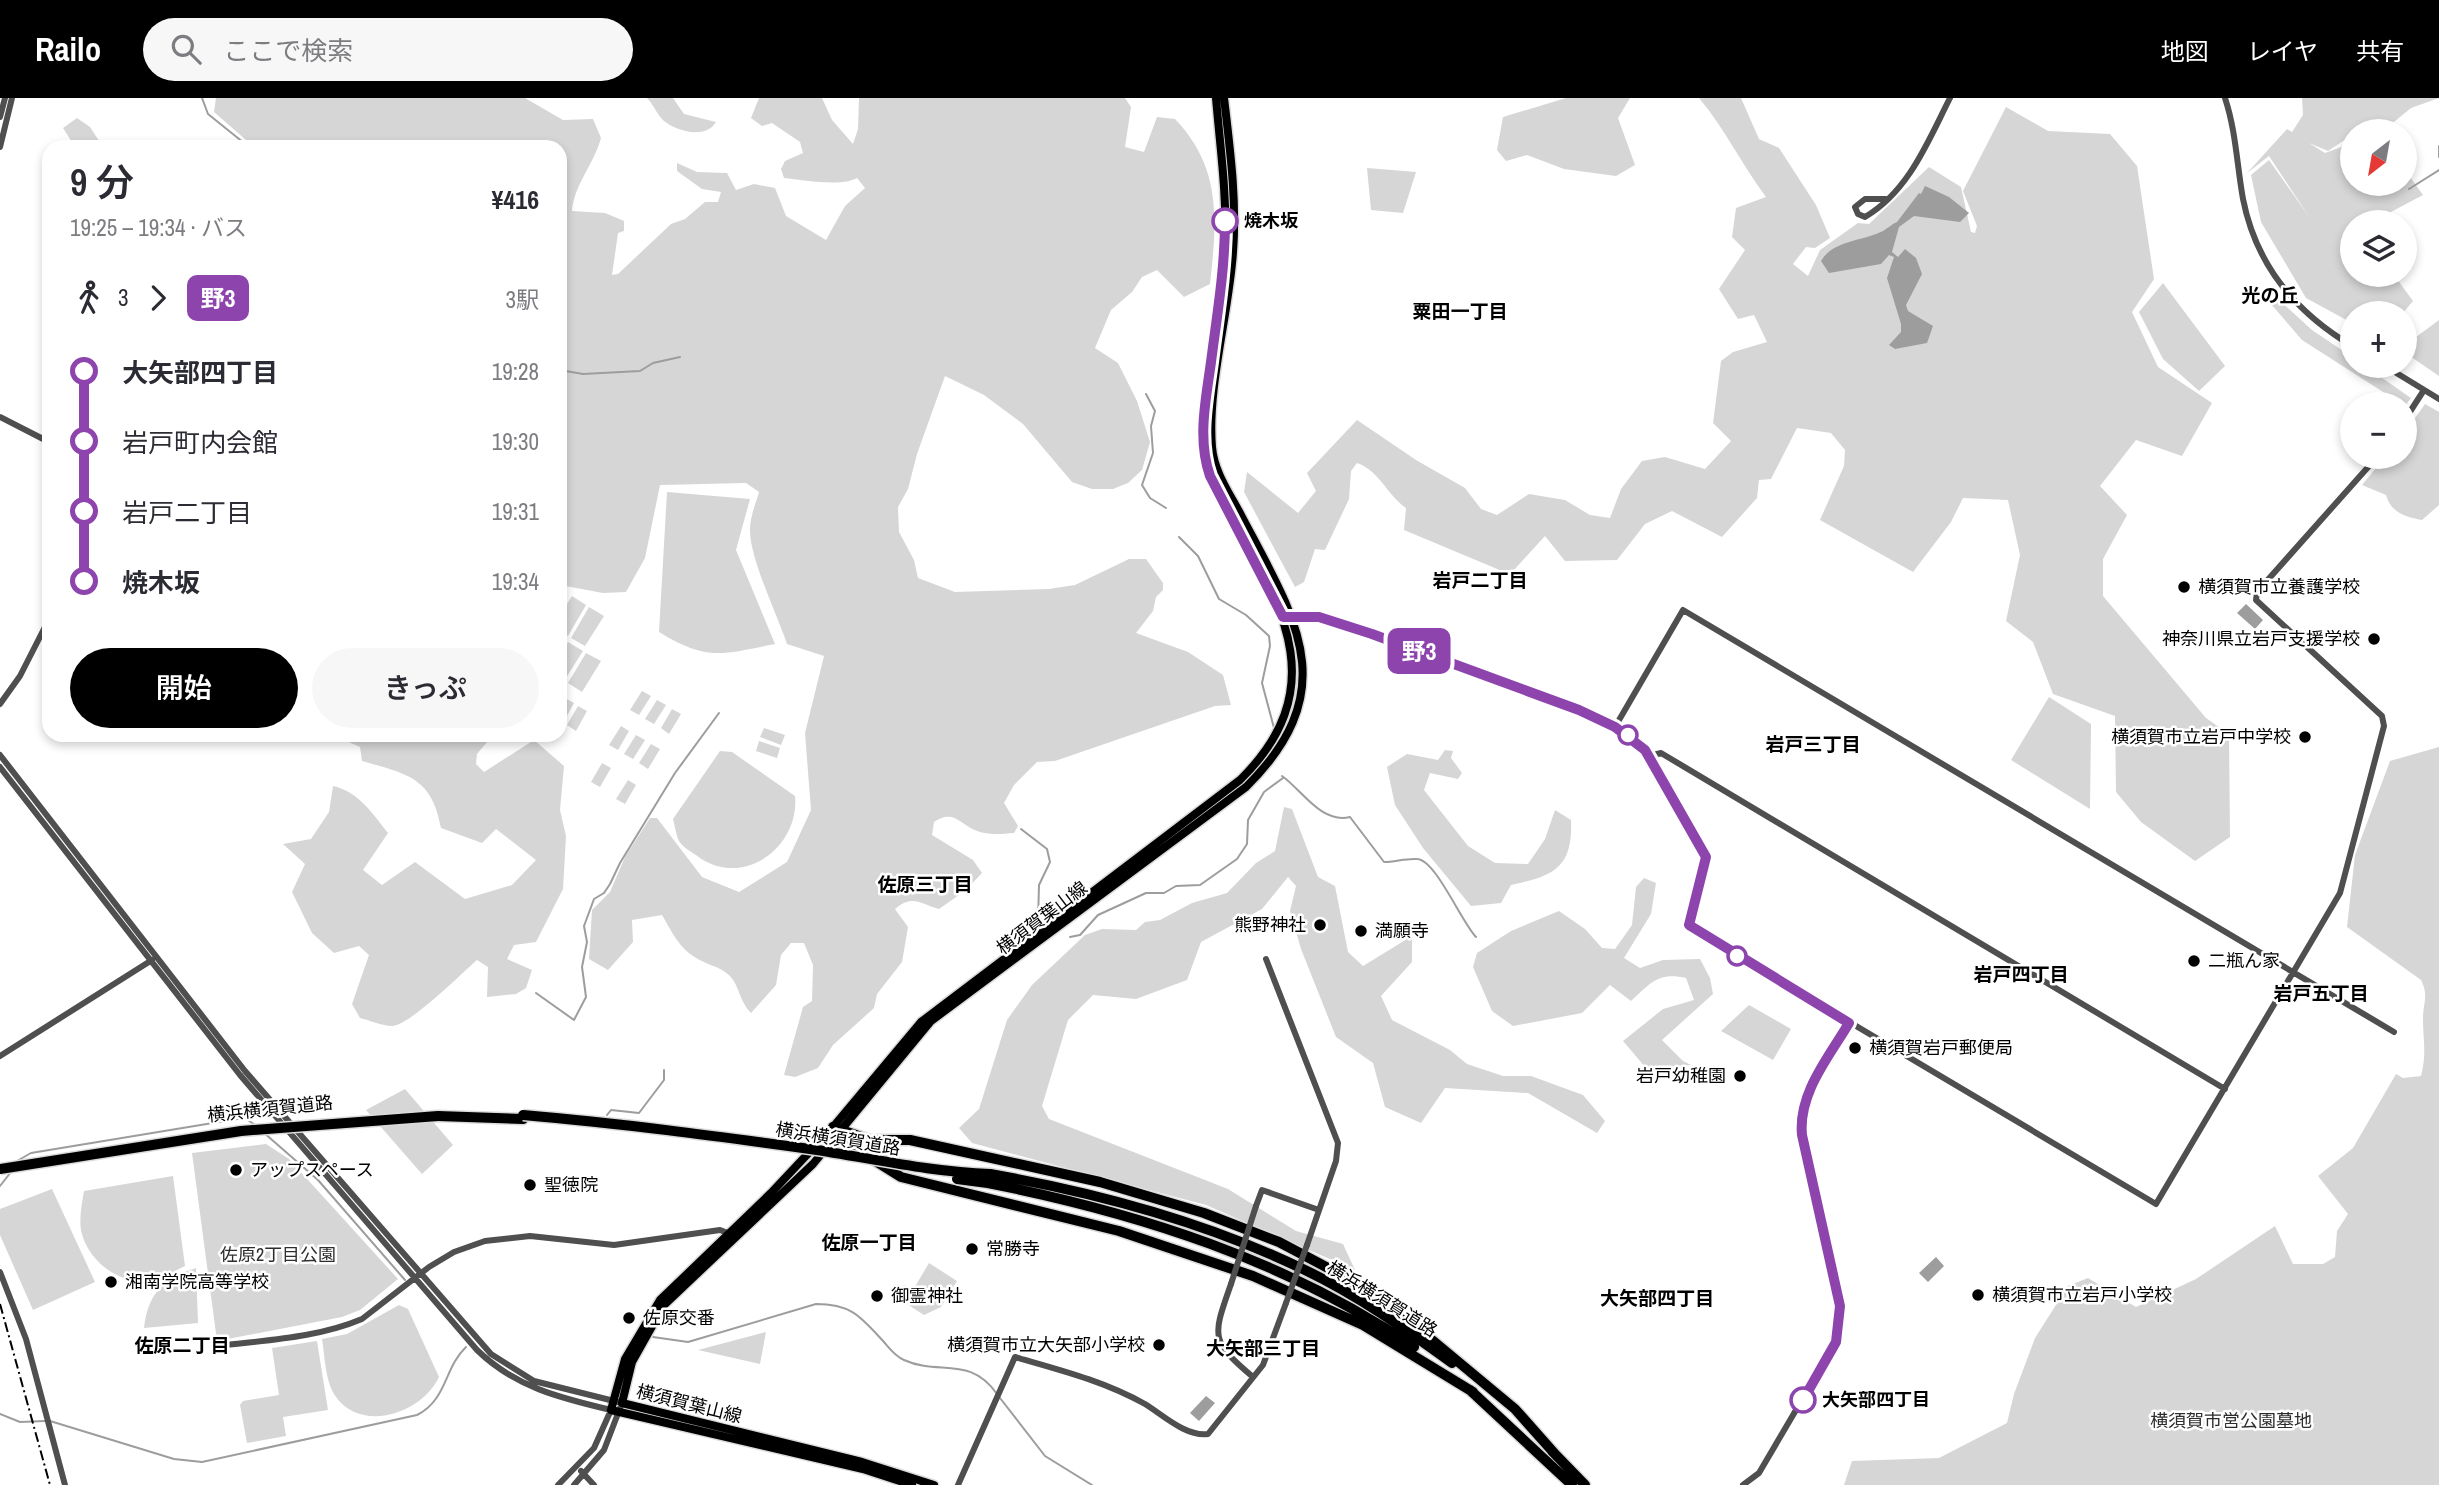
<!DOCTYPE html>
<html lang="ja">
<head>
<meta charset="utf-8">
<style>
  body { margin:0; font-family:"Archivo Narrow","Noto Sans JP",sans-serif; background:#f7f7f7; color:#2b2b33; height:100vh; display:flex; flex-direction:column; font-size:26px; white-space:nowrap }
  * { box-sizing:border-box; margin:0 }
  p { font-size:23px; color:#7c7c81 }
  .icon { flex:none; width:38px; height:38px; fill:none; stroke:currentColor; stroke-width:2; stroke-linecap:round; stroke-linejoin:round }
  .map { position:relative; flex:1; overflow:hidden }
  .details { position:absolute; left:42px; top:42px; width:525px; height:602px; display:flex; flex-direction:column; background:#fff; border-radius:21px; box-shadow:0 4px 10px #0003 }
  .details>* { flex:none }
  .badge { padding:0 14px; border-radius:10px; font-size:24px; line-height:46px }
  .needle { width:46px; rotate:211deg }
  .controls { position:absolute; left:2340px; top:21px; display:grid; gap:14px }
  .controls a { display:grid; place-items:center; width:77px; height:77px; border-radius:50%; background:#fff; box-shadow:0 4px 10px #0003; font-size:35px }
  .map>.badge { position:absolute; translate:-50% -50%; box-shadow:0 0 0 4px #fff }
  .legs { display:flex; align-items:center; gap:10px; height:77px; padding:0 28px; font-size:23px }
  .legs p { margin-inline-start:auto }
  .head { display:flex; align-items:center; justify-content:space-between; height:119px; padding:0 28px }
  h1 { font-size:38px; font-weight:600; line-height:52px }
  .button { display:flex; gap:14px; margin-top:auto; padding:14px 28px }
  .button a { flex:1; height:80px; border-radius:42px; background:#000; color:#fff; font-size:28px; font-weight:600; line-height:80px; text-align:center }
  .button a+a { background:#f7f7f7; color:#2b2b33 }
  ul { padding:0 28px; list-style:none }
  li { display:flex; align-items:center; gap:24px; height:70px; font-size:26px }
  li i { display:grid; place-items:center; width:10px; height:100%; margin:0 9px; background:currentColor }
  li i::after { content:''; width:18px; height:18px; margin:-9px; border:5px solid; border-radius:50%; background:#fff }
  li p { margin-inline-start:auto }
  li:first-child i { background:linear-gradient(#0000 50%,currentColor 0) }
  li:last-child i { background:linear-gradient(currentColor 50%,#0000 0) }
  header { display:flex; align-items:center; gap:42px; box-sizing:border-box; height:98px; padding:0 35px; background:#000; color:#fff }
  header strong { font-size:33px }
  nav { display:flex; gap:38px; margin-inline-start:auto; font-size:24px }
  .search { width:490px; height:63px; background:#f7f7f7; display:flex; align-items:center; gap:18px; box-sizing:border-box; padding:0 24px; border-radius:38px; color:#7c7c81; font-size:26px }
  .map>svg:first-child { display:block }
  .green { fill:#d6d6d6 }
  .water { fill:#9d9d9d }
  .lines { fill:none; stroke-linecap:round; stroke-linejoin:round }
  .stream { stroke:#9d9d9d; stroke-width:2 }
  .major-casing { stroke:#dbdbdb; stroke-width:11 }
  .highway-casing { stroke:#dbdbdb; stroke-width:13 }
  .minor { stroke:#4f4f4f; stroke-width:6 }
  .major { stroke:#000; stroke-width:8 }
  .highway { stroke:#000; stroke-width:10 }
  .rail { stroke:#000; stroke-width:2; stroke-dasharray:10 3.5 2 3.5; stroke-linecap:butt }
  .highway-bridge-casing { stroke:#dbdbdb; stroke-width:13; stroke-linecap:butt }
  .minor-bridge { stroke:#4f4f4f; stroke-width:6 }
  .highway-bridge { stroke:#000; stroke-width:10 }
  .line-1-casing { stroke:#fff; stroke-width:16 }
  .line-1 { stroke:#8e44ad; stroke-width:10 }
  .stop-1-dot { fill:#fff; stroke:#8e44ad; stroke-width:3.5 }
  .poi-dot { fill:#000; stroke:#fff; stroke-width:2.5 }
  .labels { text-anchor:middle; stroke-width:5; stroke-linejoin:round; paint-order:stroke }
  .stop-label { font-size:18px; font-weight:bold; fill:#000; stroke:#fff; text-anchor:start }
  .poi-label { font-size:18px; fill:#000; stroke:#fff; text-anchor:start }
  .street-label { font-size:18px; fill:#000; stroke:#fff }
  .park-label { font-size:18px; fill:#2d2d2d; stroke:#fff }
  .neighbourhood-label { font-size:19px; font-weight:bold; fill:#000; stroke:#fff }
</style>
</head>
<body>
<header>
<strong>Railo</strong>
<div class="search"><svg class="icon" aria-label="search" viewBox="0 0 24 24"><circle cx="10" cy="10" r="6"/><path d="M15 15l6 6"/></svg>ここで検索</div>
<nav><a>地図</a><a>レイヤ</a><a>共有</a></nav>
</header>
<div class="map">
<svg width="2439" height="1387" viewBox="0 0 2439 1387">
  <rect width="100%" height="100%" fill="#fff"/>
  <path class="green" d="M216,0H525L563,22L593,21L601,40C594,66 574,87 572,113L605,115L624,123V133L618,135L612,177L618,176L671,126L685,121L705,104H718L721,94L702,91L677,73V65L697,74L727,75L736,92L754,86L775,90L786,118L826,142L845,108L865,90L857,80C841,89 803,82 784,80L781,71L785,63L803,55L800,44L772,25L762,28L751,20L759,0H822L832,22L853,46L858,31L859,0H1125L1131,9L1125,49L1144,54L1157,19L1175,21C1222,70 1217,123 1210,186L1184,199L1157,172L1142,179L1132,194L1111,212L1095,250L1118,265L1137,303L1150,344L1142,372L1128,385L1113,391H1092L1072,384L1023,326L984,297L945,278L917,356L908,391L898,409L899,434L914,462L918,480L955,494L1049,491L1075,487L1129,461H1146L1163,485V492L1156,499L1153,513L1136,535L1188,554L1223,577L1231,607L1215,608L1055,663L1037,664L1014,687L1004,705L1018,728L1014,735C1002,736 992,737 980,734C960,728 955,710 934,724L932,737L973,762L982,775L966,792L939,811C920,806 913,796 895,811L908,829L902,864L877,896L874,910L833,947L818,970L795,979L784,977L803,909L812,903L813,867L804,845H791L781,857L776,887L751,915C739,903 740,889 730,878C720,868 707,867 696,860C679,850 672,834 662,817L632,822L633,844L608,872L589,861L592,812L610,794L625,759L650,720H657L702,779L739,794L787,764L811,712L805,635L824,558L787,546C777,516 749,459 750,431C750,419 756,405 759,394L746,385L660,387L645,460L626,494L603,495L560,487V49H254L214,14Z
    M647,0H673L684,16L716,24C706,41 678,34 664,23C657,17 654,7 647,0Z
    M1566,0H1630L1618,20L1635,67L1616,78L1564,71L1527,57L1506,63L1497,52L1503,19Z
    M1699,0H1741L1759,41L1779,50L1816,107L1830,140L1815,150L1806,149L1793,166L1808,178L1820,152L1858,125L1869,126L1929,69L1961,89L1971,134L1975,135L1977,128L1963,93L2006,9L2048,33L2110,36L2137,68L2154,181L2132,214L2158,269L2212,305L2182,358L2136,342L2100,388L2127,417L2103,461V498L2206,620L2229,636L2230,739L2195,763L2141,724L2116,694L2115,618L2053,596L2033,544L2006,523L2020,457L2008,402L1963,400L1951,424L1913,474L1820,422L1844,368L1845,352L1831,335L1797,330L1771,381L1759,382L1757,400L1722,439L1672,413L1645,426L1617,462L1565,463L1545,438L1514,472L1502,473L1404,432L1406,410C1387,397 1379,372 1357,365L1351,373L1349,401L1325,452L1315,451L1304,484L1295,489L1244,394L1247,374L1298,415L1316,393L1307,375L1357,322L1416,362L1465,390L1481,411L1497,417L1529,396L1565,402L1590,417L1610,420L1621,391L1642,363L1665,359L1705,371L1731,343L1713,325L1721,263L1733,254L1767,244L1754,217L1738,221L1719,191L1745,152L1732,139L1736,110L1766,99C1742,67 1725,31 1699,0Z
    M2302,0H2439L2411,10L2383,33L2367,27L2352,33V37L2328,53L2309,45L2325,55L2352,45V86H2404L2405,72L2423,97L2372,124H2352V177H2394L2413,203L2403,215H2352V225L2306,200L2261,124L2251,77L2269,62L2310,120L2269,58L2247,75L2287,31L2292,34L2303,17Z
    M77,20L90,29L103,49H75L63,30Z
    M1367,70L1416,74L1403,115L1371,112Z
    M2163,185L2225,268L2199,293L2163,261L2139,214Z
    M2277,200L2312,232L2352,259V268H2365L2411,300L2405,308L2302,242L2271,206Z
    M2439,222V278L2404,254L2405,235L2416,239Z
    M2425,306L2439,314V407L2422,422C2406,419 2391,415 2386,397L2362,387L2385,359H2404L2405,334Z
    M667,394L750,401L736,452L775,546C722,556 708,564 659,534Z
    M572,498L586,507L568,538L560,533V517Z
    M589,509L604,518L585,548L571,540Z
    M568,544L583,553L564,583L560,581V558Z
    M586,555L601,563L582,594L568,585Z
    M642,593L651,598L639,617L630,612Z
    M2049,599L2091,626L2090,711L2011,662Z
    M565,600L574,605L563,625L560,609Z
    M657,602L666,607L654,626L645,621Z
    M578,608L587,613L576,633L567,627Z
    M672,611L681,616L669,636L661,630Z
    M621,628L629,633L618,652L609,647Z
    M764,630L785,637L781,647L760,639Z
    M333,637H493L477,656L476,666L484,674L534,642L564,668L560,712L566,738L563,791L536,844L514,847L507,861L532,872L526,890L516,896L487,899L488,869L477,862C462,875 409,928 392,928C382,928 369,922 360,920L352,906L369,857L359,848L334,855L312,835L292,794L305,766L283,746L311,741L329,714L333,688C359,694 372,715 388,735L363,772L382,787L415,764L465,801L512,787L536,762L496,731L482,745L441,730C432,679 407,676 362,663L360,649Z
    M636,637L645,642L633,661L624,656Z
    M759,643L780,650L777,660L756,653Z
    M651,646L660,651L648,671L639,665Z
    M2439,649V1387H1844L1852,1363L1939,1360L2007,1325L2014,1296L2035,1240L2068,1188L2088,1180L2136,1209L2196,1181L2275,1128L2293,1166H2323L2335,1159L2337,1133L2348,1116L2318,1078L2353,1050L2396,976L2403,980L2421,978C2427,955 2423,943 2423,921C2423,904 2429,898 2421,882L2347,829L2355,757L2390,663Z
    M1445,652L1453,653L1451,660L1462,675L1458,681L1430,675L1424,692L1468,748L1495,765L1528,766L1545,741L1555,712L1571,722C1573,770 1554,778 1511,787L1501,805L1471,808L1423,750L1395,707L1387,669L1407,656L1438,662Z
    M720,653L732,654L795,698C800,748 745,790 700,760C694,755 683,750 679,743C676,737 675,728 673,721Z
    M602,665L611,670L600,689L591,684Z
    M628,682L636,687L625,706L616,701Z
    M1284,709L1292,711L1318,779L1335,788L1348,854L1363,868L1412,838V864L1381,898L1392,922L1450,952L1467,966L1503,978H1531L1583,997L1605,1023L1597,1035L1528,995L1445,990L1421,1025L1385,1009L1373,965L1336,939L1301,851L1290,813L1296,788L1288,779L1262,811L1201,844L1187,882L1136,901L1093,897L1068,922L1042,1008L1049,1021L1228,1091L1296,1133L1343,1146L1355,1172L1206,1107L972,1045L959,1030L979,1011L1007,922L1032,887L1085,837L1102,831L1136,832L1145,824L1160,822L1192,805L1227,795L1256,765L1275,753Z
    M1644,780L1656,785L1651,816L1624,860L1640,870L1663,862L1700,861L1710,880L1713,896L1662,942L1683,963L1691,967L1646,970L1623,943L1663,911L1694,902L1686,880C1658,874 1651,885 1631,903L1610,887L1582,915L1513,928L1492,913L1473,869L1477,855L1511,833L1559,813L1585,831L1602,850L1615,851L1632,827L1636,789Z
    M1749,907L1791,931L1773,962L1721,933Z
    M405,991L453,1047L422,1076L366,1012Z
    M266,1046L289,1061L398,1181L360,1212L342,1219L217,1243L192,1055Z
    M173,1078L185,1168C176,1172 165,1180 155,1182C123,1190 87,1164 81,1132C79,1120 82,1105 84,1093Z
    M52,1091L95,1184L33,1212L0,1137V1111Z
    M929,1165L957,1183L941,1209L924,1217L896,1199L904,1187L913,1192Z
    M196,1170L198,1225L144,1230C148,1196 163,1180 196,1170Z
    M399,1207L408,1211L439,1279C423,1314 363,1336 336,1299C325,1284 325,1259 322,1241L347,1236Z
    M766,1234L760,1266L698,1252Z
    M317,1243L328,1312L283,1319L286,1338L247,1345L240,1307L243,1303L279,1297L272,1250Z"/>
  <path class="water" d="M1925,88L1949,99L1969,115L1960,124L1914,118L1899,129L1892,154L1898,159L1905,151L1916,160L1922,176L1906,207L1908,213L1933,228L1927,245L1895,251L1889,247L1901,234V226L1887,180L1894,159L1889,157L1881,166L1829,175L1821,163C1833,142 1864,143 1883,133C1888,130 1892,126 1897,124L1919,95L1921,96Z
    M2246,506L2263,522L2255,531L2237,515Z
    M1936,1159L1944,1168L1928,1184L1919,1175Z
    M1206,1298L1215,1305L1199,1323L1190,1315Z"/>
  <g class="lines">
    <path class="stream" d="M202,0L208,16L249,49
      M2439,48V59
      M2409,91L2439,72
      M560,272L583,276L640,273L653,265L680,259
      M1146,296L1155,313L1151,328L1153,355L1142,387L1150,400L1166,410
      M1179,439L1198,458L1219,501L1246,517L1269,538L1270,548L1262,585L1274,630
      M1282,678C1302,692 1321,726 1350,719L1384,764C1395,764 1406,760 1417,761C1435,761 1461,823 1476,839
      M1021,731L1047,751L1050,764L1039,787L1038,823
      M1070,839L1080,837L1098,817L1146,795H1164L1176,788L1200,787L1237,761L1247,746L1248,722L1264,694L1283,680
      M536,895L574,922L586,899L582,869L587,844L584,828L594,801L604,795L610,786L620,765L675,675L719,615
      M607,1017L611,1012L639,1015L664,982V972
      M263,1034L318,1082L405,1182
      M17,1063L31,1055L237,1021H246L257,1028
      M0,1088L11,1074
      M653,1239L688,1244L816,1206C852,1206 861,1219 884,1244C890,1251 895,1258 904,1262C939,1278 970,1257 997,1296
      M1000,1300L1045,1358L1092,1387
      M0,1316L20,1324L45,1323
      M50,1323L174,1361L202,1364L417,1317C447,1302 444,1270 466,1249"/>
    <g class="major-casing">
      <path id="major" d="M912,1387L863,1371L611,1312L625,1261L660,1202L771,1095L833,1029L921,924L1240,682C1347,577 1264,484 1210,378C1189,321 1223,208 1225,144C1227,96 1220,48 1216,0
        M934,1387L862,1364L622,1305L632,1264L664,1207L813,1066L931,923L1246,689C1345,591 1295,520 1241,417C1230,396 1214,374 1212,349C1207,289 1229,215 1233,154C1237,103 1230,51 1224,0"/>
    </g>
    <g class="highway-casing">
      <path id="highway" d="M438,1018L523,1021
        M833,1029L870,1042H910L1100,1084L1204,1115L1279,1144L1345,1179L1408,1222L1515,1311L1555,1356
        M833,1029L837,1039L901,1079L1119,1133L1253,1178L1363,1227L1473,1294
        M990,1076C1098,1095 1209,1125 1307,1173C1359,1198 1405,1231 1452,1265
        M988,1085C1139,1115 1286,1162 1414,1249
        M1470,1292L1572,1387
        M1552,1353L1585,1387"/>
    </g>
    <path class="minor" d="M2225,0C2236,33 2237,68 2243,101C2256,167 2295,214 2352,248
      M0,19L5,0
      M0,49L12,0
      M1886,101H1865L1855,109L1858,116L1865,119C1909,93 1928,43 1950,0
      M2385,268L2439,301
      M0,319L49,344
      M2404,323L2424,292
      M1289,518L1319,519L1372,536L1579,612L1615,629L1645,652L1706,759L1688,824L1691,830L2156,1106L2340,795L2384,628L2382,618L2256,502L2257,494L2377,359
      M0,606L20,578L49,521
      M1615,629L1683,512L2394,934
      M0,657L245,973L491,1256L534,1283L622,1305L604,1352L574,1387
      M1649,658L1661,655L2225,991
      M0,669L240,977L477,1252C515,1289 560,1300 611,1312L594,1350L558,1387
      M1266,861L1338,1045L1336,1063L1307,1147
      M0,958L152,862
      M1256,1108L1262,1092L1319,1112
      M0,1174L26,1241L65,1387
      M1231,1186C1213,1238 1209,1242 1253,1279
      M218,1248C266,1242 317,1240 362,1221L429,1169L454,1154L485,1143L530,1138L614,1147L720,1132L728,1135
      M581,1373L594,1387
      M958,1387L1015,1259C1060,1272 1104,1283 1145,1306C1163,1317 1186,1339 1208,1336L1263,1267L1286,1205
      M1743,1387L1759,1375L1836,1244L1840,1208L1803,1037C1798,995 1829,959 1849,925"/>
    <use href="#major" class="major"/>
    <use href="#highway" class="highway"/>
    <path class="rail" d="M0,1206L50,1387"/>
    <g class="highway-bridge-casing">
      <path id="highway-bridge" d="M523,1017C619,1025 715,1038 810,1051C871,1060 929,1074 990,1076
        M0,1071L241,1033L438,1018
        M957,1081L988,1085"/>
    </g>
    <path class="minor-bridge" d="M1231,1186L1256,1108
      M1286,1205L1307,1147"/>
    <use href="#highway-bridge" class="highway-bridge"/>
  </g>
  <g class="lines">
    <g class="line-1-casing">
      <path id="line-1" d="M1225,123C1225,171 1217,217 1211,264C1206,301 1197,341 1210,378L1283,519H1319L1372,536L1579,612L1615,629L1645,652L1706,759L1689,827L1849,925C1829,959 1798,995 1802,1037L1840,1208L1836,1244L1803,1302"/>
    </g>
    <use href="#line-1" class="line-1"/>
  </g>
  <g class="stop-1-dot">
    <circle cx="1225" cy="123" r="12"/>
    <circle cx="1628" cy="637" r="9"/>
    <circle cx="1737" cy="858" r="9"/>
    <circle cx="1803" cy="1302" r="12"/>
  </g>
  <g class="poi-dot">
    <circle cx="2184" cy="489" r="7"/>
    <circle cx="2374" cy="541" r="7"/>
    <circle cx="2305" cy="639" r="7"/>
    <circle cx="1320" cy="827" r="7"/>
    <circle cx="1361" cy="833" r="7"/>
    <circle cx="2194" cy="863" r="7"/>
    <circle cx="1855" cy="950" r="7"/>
    <circle cx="1740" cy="978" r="7"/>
    <circle cx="236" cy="1072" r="7"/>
    <circle cx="530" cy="1087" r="7"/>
    <circle cx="972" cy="1151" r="7"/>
    <circle cx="111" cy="1184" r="7"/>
    <circle cx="1978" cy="1197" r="7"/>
    <circle cx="877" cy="1198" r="7"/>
    <circle cx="629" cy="1220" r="7"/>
    <circle cx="1159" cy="1247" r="7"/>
  </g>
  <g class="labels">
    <g class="stop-label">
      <text x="1244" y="129">焼木坂</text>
      <text x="1822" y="1308">大矢部四丁目</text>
    </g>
    <g class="poi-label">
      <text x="2198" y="495">横須賀市立養護学校</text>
      <text x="2360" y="547" text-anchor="end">神奈川県立岩戸支援学校</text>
      <text x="2291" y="645" text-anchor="end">横須賀市立岩戸中学校</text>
      <text x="1306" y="833" text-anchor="end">熊野神社</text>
      <text x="1375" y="839">満願寺</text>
      <text x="2208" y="869">二瓶ん家</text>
      <text x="1869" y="956">横須賀岩戸郵便局</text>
      <text x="1726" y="984" text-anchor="end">岩戸幼稚園</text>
      <text x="250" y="1078">アップスペース</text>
      <text x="544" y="1093">聖徳院</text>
      <text x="986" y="1157">常勝寺</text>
      <text x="125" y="1190">湘南学院高等学校</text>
      <text x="1992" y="1203">横須賀市立岩戸小学校</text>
      <text x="891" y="1204">御霊神社</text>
      <text x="643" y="1226">佐原交番</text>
      <text x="1145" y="1253" text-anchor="end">横須賀市立大矢部小学校</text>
    </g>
    <g class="street-label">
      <text transform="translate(1042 820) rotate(-37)" y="6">横須賀葉山線</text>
      <text transform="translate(270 1011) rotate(-6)" y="6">横浜横須賀道路</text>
      <text transform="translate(838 1041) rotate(9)" y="6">横浜横須賀道路</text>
      <text transform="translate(1382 1201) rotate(32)" y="6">横浜横須賀道路</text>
      <text transform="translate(689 1306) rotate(14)" y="6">横須賀葉山線</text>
    </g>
    <g class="park-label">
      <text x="278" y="1163">佐原2丁目公園</text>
      <text x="2231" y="1329">横須賀市営公園墓地</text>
    </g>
    <g class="neighbourhood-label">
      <text x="2270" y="204">光の丘</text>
      <text x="1460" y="220">粟田一丁目</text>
      <text x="1480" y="489">岩戸二丁目</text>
      <text x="1813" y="653">岩戸三丁目</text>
      <text x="925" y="793">佐原三丁目</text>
      <text x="2021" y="883">岩戸四丁目</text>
      <text x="2321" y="902">岩戸五丁目</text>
      <text x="869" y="1151">佐原一丁目</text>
      <text x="1657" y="1207">大矢部四丁目</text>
      <text x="182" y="1254">佐原二丁目</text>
      <text x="1263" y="1257">大矢部三丁目</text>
    </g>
  </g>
</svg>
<div class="controls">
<a><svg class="needle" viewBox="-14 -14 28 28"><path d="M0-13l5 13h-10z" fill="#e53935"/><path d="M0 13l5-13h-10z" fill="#7c7c81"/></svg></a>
<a><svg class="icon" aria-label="layers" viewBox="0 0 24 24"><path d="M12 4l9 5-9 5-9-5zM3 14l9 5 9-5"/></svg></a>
<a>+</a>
<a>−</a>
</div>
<b class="badge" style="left:1419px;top:553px;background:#8e44ad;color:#fff">野3</b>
<section class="details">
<div class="head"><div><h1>9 分</h1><p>19:25 – 19:34 · バス</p></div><b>¥416</b></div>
<div class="legs"><svg class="icon" aria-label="walk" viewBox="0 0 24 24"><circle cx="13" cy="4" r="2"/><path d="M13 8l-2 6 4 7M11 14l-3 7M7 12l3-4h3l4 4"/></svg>3<svg class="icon" aria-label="forward" viewBox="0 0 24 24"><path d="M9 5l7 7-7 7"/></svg><b class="badge" style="background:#8e44ad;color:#fff">野3</b><p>3駅</p></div>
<ul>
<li><i style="color:#8e44ad"></i><b>大矢部四丁目</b><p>19:28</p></li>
<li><i style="color:#8e44ad"></i><span>岩戸町内会館</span><p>19:30</p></li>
<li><i style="color:#8e44ad"></i><span>岩戸二丁目</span><p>19:31</p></li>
<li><i style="color:#8e44ad"></i><b>焼木坂</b><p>19:34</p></li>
</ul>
<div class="button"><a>開始</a><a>きっぷ</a></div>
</section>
</div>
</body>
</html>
